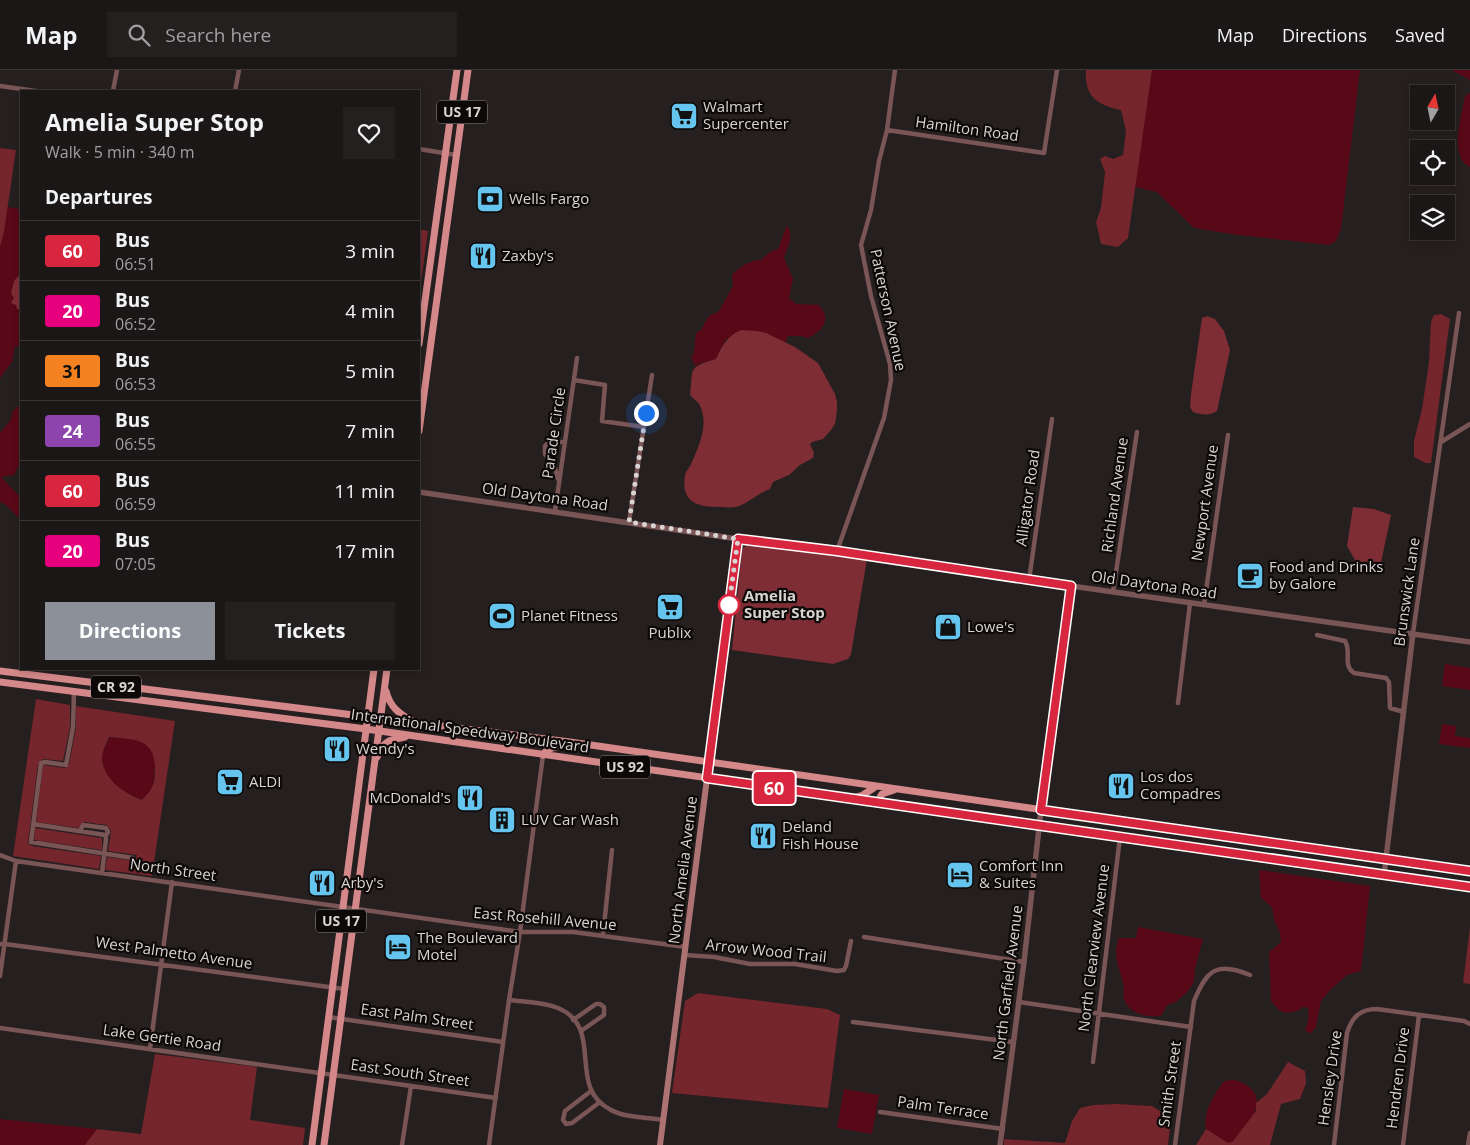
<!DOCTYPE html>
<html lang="en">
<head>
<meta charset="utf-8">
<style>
  body { margin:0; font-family:"Open Sans",sans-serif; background:#252020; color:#f1f3f6; height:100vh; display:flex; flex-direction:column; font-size:19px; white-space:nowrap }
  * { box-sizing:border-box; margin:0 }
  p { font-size:16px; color:#a09fa1 }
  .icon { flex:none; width:28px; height:28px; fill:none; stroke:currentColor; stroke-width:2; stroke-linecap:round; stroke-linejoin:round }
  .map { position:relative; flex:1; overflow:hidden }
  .side { position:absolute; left:20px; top:20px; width:400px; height:580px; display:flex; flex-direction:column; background:#1c1717; border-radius:0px; box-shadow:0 2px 8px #0003,0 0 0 1px #3a3636 }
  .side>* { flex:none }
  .badge { padding:0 10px; border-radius:4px; font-size:18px; line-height:32px }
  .needle { width:32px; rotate:9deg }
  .fabs { position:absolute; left:1410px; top:15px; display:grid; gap:10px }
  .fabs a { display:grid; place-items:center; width:45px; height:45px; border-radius:0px; background:#1c1717; box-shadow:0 2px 8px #0003,0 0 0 1px #3a3636; font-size:25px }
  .you { position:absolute; width:25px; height:25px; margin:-12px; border:4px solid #fff; border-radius:50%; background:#1a73e8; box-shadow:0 0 0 8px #1a73e833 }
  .map>.badge { position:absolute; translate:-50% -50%; box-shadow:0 0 0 2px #fff }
  h2 { padding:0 25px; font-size:19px; line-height:45px }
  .round { display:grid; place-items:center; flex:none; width:52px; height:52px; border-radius:0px; background:#252020 }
  .head { display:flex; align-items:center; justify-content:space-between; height:85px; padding:0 25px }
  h1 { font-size:24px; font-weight:700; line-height:38px }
  .action { display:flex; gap:10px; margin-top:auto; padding:10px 25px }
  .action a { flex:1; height:58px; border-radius:0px; background:#8c9099; color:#fff; font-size:20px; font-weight:700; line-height:58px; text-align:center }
  .action a+a { background:#252020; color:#f1f3f6 }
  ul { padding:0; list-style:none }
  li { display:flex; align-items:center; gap:15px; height:60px; padding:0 25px; border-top:1px solid #3a3636 }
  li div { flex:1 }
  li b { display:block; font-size:19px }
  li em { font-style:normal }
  li .badge { min-width:55px; font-weight:700; text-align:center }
  header { display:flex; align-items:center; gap:30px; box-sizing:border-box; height:70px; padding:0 25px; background:#1c1717; border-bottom:1px solid #3a3636 }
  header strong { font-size:24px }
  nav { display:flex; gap:28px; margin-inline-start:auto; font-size:18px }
  .search { width:350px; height:45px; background:#252020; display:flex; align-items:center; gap:12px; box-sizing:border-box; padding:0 18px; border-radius:0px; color:#a09fa1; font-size:19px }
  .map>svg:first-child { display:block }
  .green { fill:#580817 }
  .forest { fill:#75252c; fill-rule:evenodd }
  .water { fill:#7e2d34 }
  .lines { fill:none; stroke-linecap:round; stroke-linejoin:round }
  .minor { stroke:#7a5555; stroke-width:4.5 }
  .tertiary { stroke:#7a5555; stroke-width:5.5 }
  .secondary { stroke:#ad7272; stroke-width:6 }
  .primary { stroke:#d58889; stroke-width:7 }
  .line-casing { stroke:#fff; stroke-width:11 }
  .line { stroke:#d7263d; stroke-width:8 }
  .walk { stroke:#d9d4d4; stroke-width:5; stroke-dasharray:0 9 }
  .stop-dot { fill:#fff; stroke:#d7263d; stroke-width:2.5 }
  .labels { text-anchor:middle; stroke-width:4.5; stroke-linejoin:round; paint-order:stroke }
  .shield { fill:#0d0909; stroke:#9c9797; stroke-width:1 }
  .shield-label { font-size:14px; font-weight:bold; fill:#d9d4d4 }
  .poi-label { font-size:15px; fill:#d9d4d4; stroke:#0d0909; text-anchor:start }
  .street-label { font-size:15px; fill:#d9d4d4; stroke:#0d0909 }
  .stop-label { font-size:15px; font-weight:bold; fill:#d9d4d4; stroke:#0d0909; text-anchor:start }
</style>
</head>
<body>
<header>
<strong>Map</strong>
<div class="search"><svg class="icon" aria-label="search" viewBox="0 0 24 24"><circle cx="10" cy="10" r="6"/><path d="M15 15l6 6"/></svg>Search here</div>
<nav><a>Map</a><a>Directions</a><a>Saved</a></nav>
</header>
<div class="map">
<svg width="1470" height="1075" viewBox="0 0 1470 1075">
  <rect width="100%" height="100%" fill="#261f1f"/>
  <path class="green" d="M1152,0H1360L1341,159L1336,171L1329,175L1238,165L1194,158L1157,122L1135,117Z
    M1452,0H1470V10Z
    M1470,23V97C1448,87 1462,44 1465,26Z
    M7,137L21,139V203L18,206L15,228L17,239H21V277L15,276L12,292L0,308V177L4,162Z
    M787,155C794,166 788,176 784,188L793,209L789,228L796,234L819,235C832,249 823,261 808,268L801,266H788L785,273L766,263L726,269L716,289L698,294L696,297L691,287L694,283L696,263L701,260L708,247L719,241L733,216L732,205C738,198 751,189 761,190L770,182L778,179Z
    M21,334V392L14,405L1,407L21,428V450L5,434L0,432V363L10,351L13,341Z
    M1445,594L1470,598V620L1442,616Z
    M1442,654L1456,656L1455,666L1470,668V678L1439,674Z
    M110,667L139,670L152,679L154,685L155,697L153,716L143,730C125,724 104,710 102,689C102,682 107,673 110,667Z
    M1259,800L1370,816L1361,901L1347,905L1329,921L1321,931L1316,957L1311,963L1307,962L1305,959C1309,952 1309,946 1308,938L1303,937L1297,941L1285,943L1279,940L1271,931L1269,882L1281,872L1280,863L1274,850L1273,841L1270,835L1261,828Z
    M1138,857L1203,869L1195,899L1194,912L1188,921L1176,932L1167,935L1162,945C1150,949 1131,944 1125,932C1122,927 1125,919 1123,913C1119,895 1112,887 1119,868H1136Z
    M1234,1010C1248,1013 1263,1025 1255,1041C1251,1052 1240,1062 1233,1071L1228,1073L1206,1059C1202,1044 1215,1023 1224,1011Z
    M844,1019L879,1025L872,1064L837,1058Z
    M0,1049L97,1059L85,1075H0Z"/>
  <path class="forest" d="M1086,0H1152L1128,168L1118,177L1101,174L1096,152L1101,138L1105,102L1100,89L1105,86L1113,89L1123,85L1126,61L1121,40C1098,35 1084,27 1086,0Z
    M0,78L16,80L4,162L0,177Z
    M419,159L428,161L419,227Z
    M1441,244L1450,249L1431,393H1425L1414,387V371L1422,339L1429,292L1431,252L1434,245Z
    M36,629L70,635V657L63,691L43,689L38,694L28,773L32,776L101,786L99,799L13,786Z
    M76,636L175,651L152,806L105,800L107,787L135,791L137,785L108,781L111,761L107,755L84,752L78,758L36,752L43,695L65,698L69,695L76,657ZM109,667C133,669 155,668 155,698C155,704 155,712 152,717C150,722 145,726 142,730C125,724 104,710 102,689C102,682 106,674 109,667Z
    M35,758L102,768V780L34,770Z
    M1470,857V914L1463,913Z
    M698,923L827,939L840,945L828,1038L672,1023L685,931Z
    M155,984L257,997L250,1050L305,1058L303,1075H85L97,1059L141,1064Z
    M1288,992L1305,1001L1306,1013L1300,1029L1281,1034L1270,1075H1196L1206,1059L1228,1073L1233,1071L1256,1041V1033L1267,1024Z
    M1117,1034L1152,1036L1171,1048L1168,1075H1004V1069L1065,1073L1072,1051L1080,1038L1093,1035Z"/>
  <path class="water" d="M21,203V239H17L16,235L11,233L14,228L11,223L14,211Z
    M1207,246L1215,249L1224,261L1230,280L1217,341C1209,346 1202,345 1193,342L1190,337L1191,324L1202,248Z
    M741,260L757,261L766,263L795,277L818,293L835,324L837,332V341L835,354L831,360L823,369L812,372L810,374L814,383L813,388L800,395L789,405L773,412L770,419C758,423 748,434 736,437C730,438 722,437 716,437C695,436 681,431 685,405C686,401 690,397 692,392C699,376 709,354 700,336C699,332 693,329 690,325C694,298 686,298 716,289C722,276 727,266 741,260Z
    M1353,437L1374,439L1391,445L1379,502L1363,504L1347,476Z
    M749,473L867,489L851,584L848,589L833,594L732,580L742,479Z"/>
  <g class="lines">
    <path class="minor" d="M0,16L36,21
      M113,21L117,0
      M235,21L239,0
      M887,60L1044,83L1057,0
      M419,79L456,85
      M574,310L605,315L602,351L644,357
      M1441,372L1470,354
      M558,409L555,398L545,384V376L549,372H565
      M555,441L577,288
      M629,452L652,305
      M837,481L884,348L891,310L890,294L871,226L861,175L871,140L879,91L887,60L895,0
      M1029,510L1052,349
      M1113,522L1137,362
      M1204,535L1228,365
      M1413,563L1459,243
      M1317,565L1345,571C1352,582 1342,595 1354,603L1386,608L1389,612L1390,638L1404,642
      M74,622L73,657L66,695L45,692L41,693L31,772L133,788
      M1178,633L1190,533
      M33,754L105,765L106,769L102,803
      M80,761L83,755L106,758L108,762L106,766
      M0,785L16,791L520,862H573L686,877
      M603,865L612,780
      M864,867L1024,892
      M0,874H5L344,919
      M685,885L714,887L750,894H795L837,901L844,900L846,896L851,871
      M0,906L16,791
      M509,930C524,932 543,932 558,938C606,958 565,1017 611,1040C625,1048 647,1047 663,1050
      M1019,932L1191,957
      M328,947L503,972
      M573,950L596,934H600L604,937V945L581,961
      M853,952L1013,972
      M0,958L496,1028
      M150,979L172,812
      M1093,992L1120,767
      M591,1021L565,1041L563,1050L566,1054L572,1053L600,1032
      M880,1042L1003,1059
      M402,1075L411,1016
      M489,1075L509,930L520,862L543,685
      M1175,1075L1194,931C1207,900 1216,891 1250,905
      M1334,1075L1347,963C1352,947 1360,939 1377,939L1464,951L1470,954
      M1403,1075L1419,945
      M1468,1075L1470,1063"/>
    <path class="tertiary" d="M419,422L738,469L837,481L1071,516L1470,572
      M709,693L738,469
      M1384,805L1413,563
      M1000,1075L1024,892L1041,740L1071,516"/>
    <path class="secondary" d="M660,1075L709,693"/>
    <path class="primary" d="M419,274L457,0
      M419,361L468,0
      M0,601L570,672L1470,801
      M0,612L366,659L1470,817
      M386,621C390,637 399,644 414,652
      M543,685L547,680L564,674
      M377,687C384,671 388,670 405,667
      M853,728L863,725L875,717
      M877,733L882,724L894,720
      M312,1075L374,599
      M324,1075L387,599"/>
  </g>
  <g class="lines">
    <g class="line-casing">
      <path id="line" d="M1470,801L1041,740L1071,516L837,481L738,469L707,708L1470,817"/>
    </g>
    <use href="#line" class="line"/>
    <path class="walk" d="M646,343L629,452L738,469L729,535"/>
  </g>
  <defs>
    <g id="supermarket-square" transform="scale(1.4375)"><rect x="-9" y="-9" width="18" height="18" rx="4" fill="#65c5ee" stroke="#0d0909"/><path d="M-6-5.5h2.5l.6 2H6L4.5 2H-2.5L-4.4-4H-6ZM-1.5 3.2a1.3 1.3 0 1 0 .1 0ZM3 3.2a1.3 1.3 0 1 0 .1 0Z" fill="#111"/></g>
    <g id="bank-square" transform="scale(1.4375)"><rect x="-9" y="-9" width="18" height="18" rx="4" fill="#65c5ee" stroke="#0d0909"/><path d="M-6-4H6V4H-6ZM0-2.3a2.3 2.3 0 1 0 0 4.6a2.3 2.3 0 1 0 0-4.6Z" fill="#111"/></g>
    <g id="restaurant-square" transform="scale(1.4375)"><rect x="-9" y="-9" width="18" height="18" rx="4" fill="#65c5ee" stroke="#0d0909"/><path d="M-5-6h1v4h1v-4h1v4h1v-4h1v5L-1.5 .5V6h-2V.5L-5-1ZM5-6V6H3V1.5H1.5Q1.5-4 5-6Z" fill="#111"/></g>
    <g id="cafe-square" transform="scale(1.4375)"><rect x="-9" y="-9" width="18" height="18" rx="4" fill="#65c5ee" stroke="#0d0909"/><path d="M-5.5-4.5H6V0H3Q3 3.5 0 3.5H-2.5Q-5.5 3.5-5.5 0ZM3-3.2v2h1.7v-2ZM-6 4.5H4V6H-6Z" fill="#111"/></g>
    <g id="stadium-square" transform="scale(1.4375)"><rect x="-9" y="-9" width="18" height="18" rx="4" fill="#65c5ee" stroke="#0d0909"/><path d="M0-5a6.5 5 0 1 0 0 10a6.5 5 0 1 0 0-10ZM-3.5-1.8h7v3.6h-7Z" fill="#111"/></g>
    <g id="shop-square" transform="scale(1.4375)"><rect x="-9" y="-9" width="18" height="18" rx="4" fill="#65c5ee" stroke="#0d0909"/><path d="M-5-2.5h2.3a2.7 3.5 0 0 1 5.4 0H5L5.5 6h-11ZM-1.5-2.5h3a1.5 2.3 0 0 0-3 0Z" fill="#111"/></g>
    <g id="building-square" transform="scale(1.4375)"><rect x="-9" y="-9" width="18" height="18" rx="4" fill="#65c5ee" stroke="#0d0909"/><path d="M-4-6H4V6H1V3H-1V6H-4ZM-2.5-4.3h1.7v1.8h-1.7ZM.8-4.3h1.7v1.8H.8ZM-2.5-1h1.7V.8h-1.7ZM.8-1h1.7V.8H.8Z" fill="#111"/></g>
    <g id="hotel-square" transform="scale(1.4375)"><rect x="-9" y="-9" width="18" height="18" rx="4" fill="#65c5ee" stroke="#0d0909"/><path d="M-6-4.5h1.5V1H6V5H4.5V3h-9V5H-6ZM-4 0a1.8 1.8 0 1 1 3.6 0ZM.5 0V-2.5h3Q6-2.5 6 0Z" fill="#111"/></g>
  </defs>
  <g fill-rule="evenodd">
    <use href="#supermarket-square" x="684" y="46"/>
    <use href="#bank-square" x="490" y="129"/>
    <use href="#restaurant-square" x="483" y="186"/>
    <use href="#cafe-square" x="1250" y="506"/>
    <use href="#supermarket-square" x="670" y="537"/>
    <use href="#stadium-square" x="502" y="546"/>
    <use href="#shop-square" x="948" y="557"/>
    <use href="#restaurant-square" x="337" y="679"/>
    <use href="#supermarket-square" x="230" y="712"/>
    <use href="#restaurant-square" x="1121" y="716"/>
    <use href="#restaurant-square" x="470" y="728"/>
    <use href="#building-square" x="502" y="750"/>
    <use href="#restaurant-square" x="763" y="766"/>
    <use href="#hotel-square" x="960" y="805"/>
    <use href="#restaurant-square" x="322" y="813"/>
    <use href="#hotel-square" x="398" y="877"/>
  </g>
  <circle class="stop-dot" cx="729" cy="535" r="10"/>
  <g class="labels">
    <g class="shield">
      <rect x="437" y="30.5" width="50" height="23" rx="4"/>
      <rect x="91" y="605.5" width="50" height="23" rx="4"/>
      <rect x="600" y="685.5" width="50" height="23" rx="4"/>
      <rect x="316" y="839.5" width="50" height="23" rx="4"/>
    </g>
    <g class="shield-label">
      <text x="462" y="47">US 17</text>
      <text x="116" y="622">CR 92</text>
      <text x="625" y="702">US 92</text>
      <text x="341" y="856">US 17</text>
    </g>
    <g class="poi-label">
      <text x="703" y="42">Walmart<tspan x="703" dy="17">Supercenter</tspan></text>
      <text x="509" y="134">Wells Fargo</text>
      <text x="502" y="191">Zaxby's</text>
      <text x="1269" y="502">Food and Drinks<tspan x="1269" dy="17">by Galore</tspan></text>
      <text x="521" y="551">Planet Fitness</text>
      <text x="967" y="562">Lowe's</text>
      <text x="670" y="568" text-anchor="middle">Publix</text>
      <text x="356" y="684">Wendy's</text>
      <text x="1140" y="712">Los dos<tspan x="1140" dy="17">Compadres</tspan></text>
      <text x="249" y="717">ALDI</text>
      <text x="451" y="733" text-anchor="end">McDonald's</text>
      <text x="521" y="755">LUV Car Wash</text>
      <text x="782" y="762">Deland<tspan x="782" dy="17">Fish House</tspan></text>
      <text x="979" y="801">Comfort Inn<tspan x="979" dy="17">&amp; Suites</tspan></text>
      <text x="341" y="818">Arby's</text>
      <text x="417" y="873">The Boulevard<tspan x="417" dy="17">Motel</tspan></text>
    </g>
    <g class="street-label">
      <text transform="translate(967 59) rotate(8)" y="5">Hamilton Road</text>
      <text transform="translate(888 240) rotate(78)" y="5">Patterson Avenue</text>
      <text transform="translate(554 363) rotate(-82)" y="5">Parade Circle</text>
      <text transform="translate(1115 425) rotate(-82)" y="5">Richland Avenue</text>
      <text transform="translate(545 427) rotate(8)" y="5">Old Daytona Road</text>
      <text transform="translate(1028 428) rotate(-82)" y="5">Alligator Road</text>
      <text transform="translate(1205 433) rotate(-82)" y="5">Newport Avenue</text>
      <text transform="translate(1154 515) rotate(8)" y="5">Old Daytona Road</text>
      <text transform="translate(1407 522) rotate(-82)" y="5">Brunswick Lane</text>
      <text transform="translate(470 661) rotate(8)" y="5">International Speedway Boulevard</text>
      <text transform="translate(173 800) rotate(8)" y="5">North Street</text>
      <text transform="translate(683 800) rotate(-83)" y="5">North Amelia Avenue</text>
      <text transform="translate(545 849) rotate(5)" y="5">East Rosehill Avenue</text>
      <text transform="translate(1094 878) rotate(-83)" y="5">North Clearview Avenue</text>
      <text transform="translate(766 881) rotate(6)" y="5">Arrow Wood Trail</text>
      <text transform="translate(174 883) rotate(8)" y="5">West Palmetto Avenue</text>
      <text transform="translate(1008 913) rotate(-83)" y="5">North Garfield Avenue</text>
      <text transform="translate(417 947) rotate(8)" y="5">East Palm Street</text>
      <text transform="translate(162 968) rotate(8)" y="5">Lake Gertie Road</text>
      <text transform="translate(410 1003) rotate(8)" y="5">East South Street</text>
      <text transform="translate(1330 1008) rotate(-82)" y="5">Hensley Drive</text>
      <text transform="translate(1398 1008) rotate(-83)" y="5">Hendren Drive</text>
      <text transform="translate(1170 1014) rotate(-82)" y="5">Smith Street</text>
      <text transform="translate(943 1038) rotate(8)" y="5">Palm Terrace</text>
    </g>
    <g class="stop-label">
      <text x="744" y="531">Amelia<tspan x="744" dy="17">Super Stop</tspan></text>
    </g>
  </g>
</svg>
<div class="fabs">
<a><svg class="needle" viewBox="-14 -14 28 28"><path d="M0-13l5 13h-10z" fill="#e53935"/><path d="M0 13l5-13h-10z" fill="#a09fa1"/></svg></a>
<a><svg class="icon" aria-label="locate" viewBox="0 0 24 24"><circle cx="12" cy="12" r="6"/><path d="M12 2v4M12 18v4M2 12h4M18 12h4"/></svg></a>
<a><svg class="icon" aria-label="layers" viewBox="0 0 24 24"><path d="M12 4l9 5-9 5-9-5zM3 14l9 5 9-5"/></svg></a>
</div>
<div class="you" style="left:646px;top:343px"></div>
<b class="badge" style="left:774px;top:718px;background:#d7263d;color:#fff">60</b>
<section class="side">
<div class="head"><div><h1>Amelia Super Stop</h1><p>Walk · 5 min · 340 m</p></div><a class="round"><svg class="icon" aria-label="heart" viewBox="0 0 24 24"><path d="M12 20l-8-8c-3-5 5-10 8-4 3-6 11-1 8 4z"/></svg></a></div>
<h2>Departures</h2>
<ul>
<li><span class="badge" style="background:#d7263d;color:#fff">60</span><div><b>Bus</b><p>06:51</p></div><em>3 min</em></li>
<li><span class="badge" style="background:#e6007e;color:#fff">20</span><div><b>Bus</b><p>06:52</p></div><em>4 min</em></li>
<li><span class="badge" style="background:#f58220;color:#111">31</span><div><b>Bus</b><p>06:53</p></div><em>5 min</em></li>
<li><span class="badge" style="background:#8e44ad;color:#fff">24</span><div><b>Bus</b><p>06:55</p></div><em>7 min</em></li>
<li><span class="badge" style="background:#d7263d;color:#fff">60</span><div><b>Bus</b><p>06:59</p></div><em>11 min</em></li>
<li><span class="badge" style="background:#e6007e;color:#fff">20</span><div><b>Bus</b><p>07:05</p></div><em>17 min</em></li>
</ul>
<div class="action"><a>Directions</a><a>Tickets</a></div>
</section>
</div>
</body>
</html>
